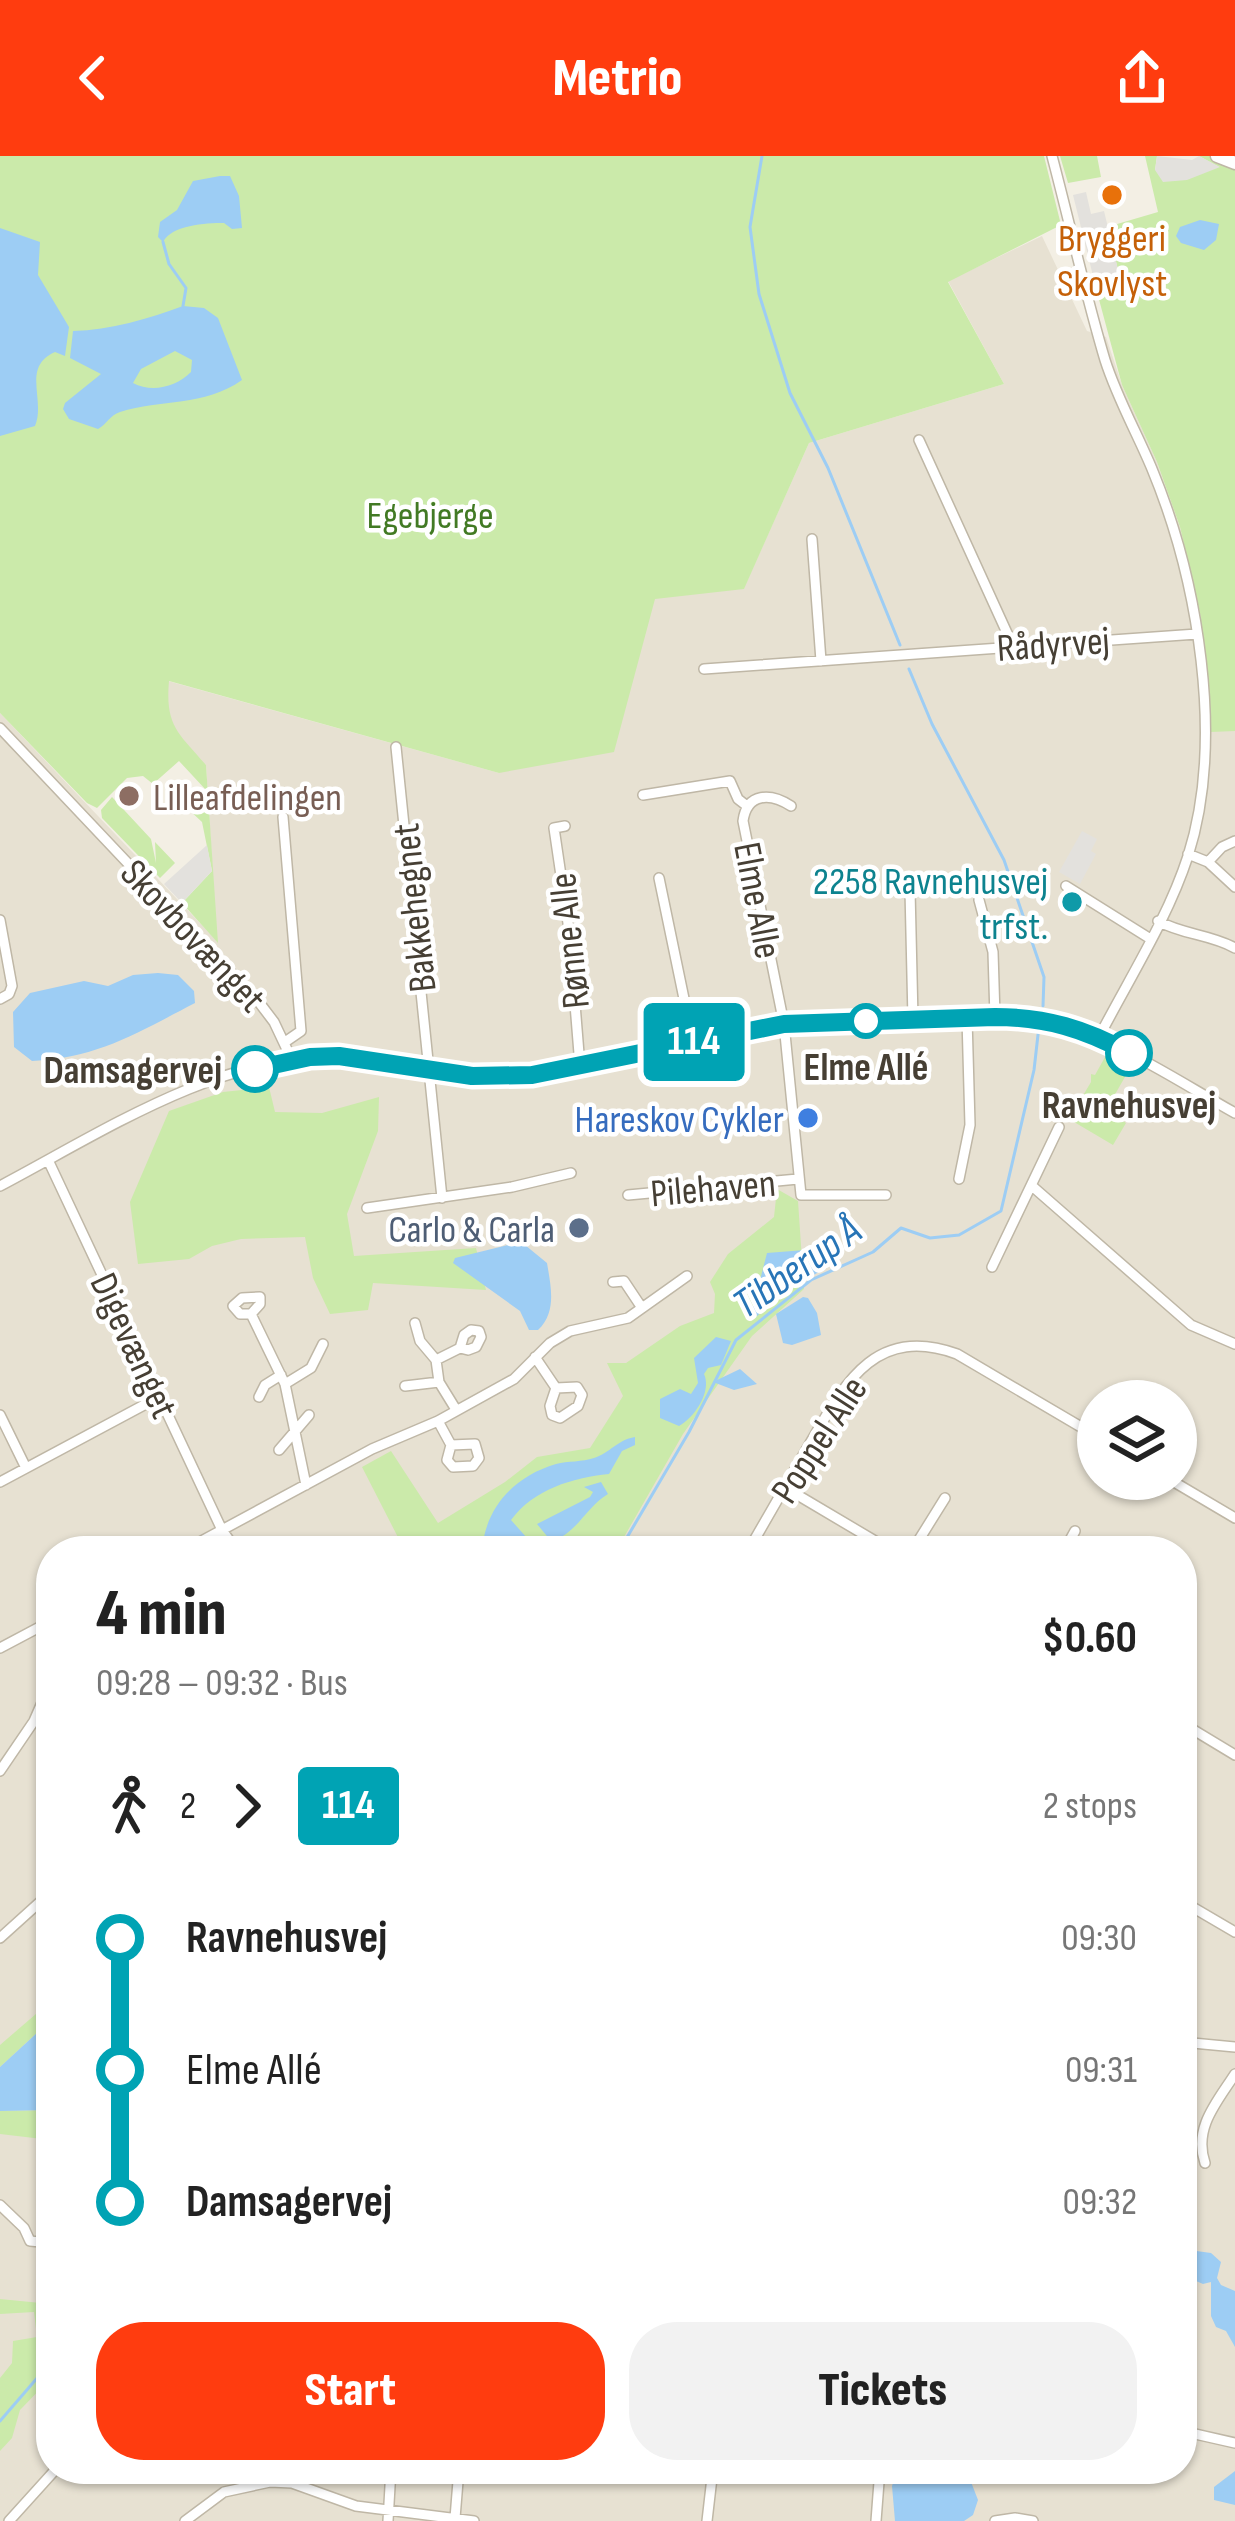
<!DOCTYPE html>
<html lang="en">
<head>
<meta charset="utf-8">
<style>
  body { margin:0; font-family:"Sofia Sans Condensed",sans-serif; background:#f2f2f2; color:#222; height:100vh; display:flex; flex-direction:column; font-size:45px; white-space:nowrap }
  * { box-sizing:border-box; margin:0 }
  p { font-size:39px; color:#767676 }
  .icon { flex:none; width:66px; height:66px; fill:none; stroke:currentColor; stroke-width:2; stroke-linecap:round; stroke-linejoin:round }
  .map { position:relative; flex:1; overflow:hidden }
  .drawer { position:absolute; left:36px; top:1380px; width:1161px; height:948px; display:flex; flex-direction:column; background:#fff; border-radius:48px; box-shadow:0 3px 9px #0004 }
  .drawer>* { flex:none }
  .badge { padding:0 24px; border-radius:9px; font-size:42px; line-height:78px }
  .fabs { position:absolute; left:1077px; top:1224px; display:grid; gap:24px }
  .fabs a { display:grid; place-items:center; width:120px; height:120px; border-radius:50%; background:#fff; box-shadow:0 3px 9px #0004; font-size:60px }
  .map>.badge { position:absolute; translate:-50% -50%; box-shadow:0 0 0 6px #fff }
  .legs { display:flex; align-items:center; gap:18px; height:132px; padding:0 60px; font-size:39px }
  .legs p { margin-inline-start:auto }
  .summary { display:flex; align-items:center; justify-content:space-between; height:204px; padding:0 60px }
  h1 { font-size:66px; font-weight:800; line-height:90px }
  .primary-button { display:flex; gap:24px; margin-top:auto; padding:24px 60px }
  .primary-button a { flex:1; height:138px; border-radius:48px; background:#ff3c0f; color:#fff; font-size:48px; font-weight:800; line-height:138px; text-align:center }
  .primary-button a+a { background:#f2f2f2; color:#222 }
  ul { padding:0 60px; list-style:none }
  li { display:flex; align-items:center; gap:42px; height:132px; font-size:45px }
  li i { display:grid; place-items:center; width:18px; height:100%; margin:0 15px; background:currentColor }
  li i::after { content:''; width:30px; height:30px; margin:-15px; border:9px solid; border-radius:50%; background:#fff }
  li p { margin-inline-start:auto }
  li:first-child i { background:linear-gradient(#0000 50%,currentColor 0) }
  li:last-child i { background:linear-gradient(currentColor 50%,#0000 0) }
  header { display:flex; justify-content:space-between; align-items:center; height:156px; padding:0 60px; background:#ff3c0f; color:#fff; font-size:54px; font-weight:800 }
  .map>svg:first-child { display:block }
  .residential { fill:#e7e1d2; fill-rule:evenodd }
  .green { fill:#cbeaaa }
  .parking { fill:#e3e1dd }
  .water { fill:#9dcdf4; fill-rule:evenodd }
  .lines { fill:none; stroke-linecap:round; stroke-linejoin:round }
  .stream { stroke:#9dcdf4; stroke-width:3 }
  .minor-casing { stroke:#bfb7a6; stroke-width:12 }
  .tertiary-casing { stroke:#bfb7a6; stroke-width:15 }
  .minor { stroke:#fff; stroke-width:9 }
  .tertiary { stroke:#fff; stroke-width:12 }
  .line-1-casing { stroke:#fff; stroke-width:27 }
  .line-1 { stroke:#00a3b4; stroke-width:18 }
  .food-dot { fill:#e8710a; stroke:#fff; stroke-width:4.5 }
  .education-dot { fill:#8d6e63; stroke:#fff; stroke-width:4.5 }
  .culture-dot { fill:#0f9aa8; stroke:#fff; stroke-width:4.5 }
  .stop-1-dot { fill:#fff; stroke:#00a3b4; stroke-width:6 }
  .shop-dot { fill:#3f7fe0; stroke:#fff; stroke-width:4.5 }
  .service-dot { fill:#5c6f8a; stroke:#fff; stroke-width:4.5 }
  .labels { text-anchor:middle; stroke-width:9; stroke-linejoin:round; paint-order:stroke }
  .food-label { font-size:39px; fill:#c56008; stroke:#fff }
  .park-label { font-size:39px; fill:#427a24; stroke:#fff }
  .street-label { font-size:39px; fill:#463f34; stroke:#fff }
  .education-label { font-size:39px; fill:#785e54; stroke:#fff; text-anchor:start }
  .culture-label { font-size:39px; fill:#0d838f; stroke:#fff; text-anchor:end }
  .stop-label { font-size:39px; font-weight:bold; fill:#463f34; stroke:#fff }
  .shop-label { font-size:39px; fill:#366cbe; stroke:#fff; text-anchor:end }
  .service-label { font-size:39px; fill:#4e5e75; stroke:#fff; text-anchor:end }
  .water-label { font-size:42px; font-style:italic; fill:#2875b7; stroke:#fff }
</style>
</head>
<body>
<header><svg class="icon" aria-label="back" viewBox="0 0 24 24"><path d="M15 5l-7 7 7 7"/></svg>Metrio<svg class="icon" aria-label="share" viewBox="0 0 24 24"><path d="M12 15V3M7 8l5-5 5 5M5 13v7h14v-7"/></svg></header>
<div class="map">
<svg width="1235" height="2365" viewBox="0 0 1235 2365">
  <rect width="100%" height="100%" fill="#f3efe4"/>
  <path class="residential" d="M1042,80L1087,175L1106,181L1122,229L1157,306L1180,371L1200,457L1211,575H1235V2365H0V557L217,785L206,609L191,597L171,569L167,549L168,525L499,617L655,442L744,432L809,287L1004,228L948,125ZM1098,1245H1176V1323H1098ZM51,1395H1182V2313H51Z"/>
  <path class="green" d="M0,0H1044L1061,69L948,126L1004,228L809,287L744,433L655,443L614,596L499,617L169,525C165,571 179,577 206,609L218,787L182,747L212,715L202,666L188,653L206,634L179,605L153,628L143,620L127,622L97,652L87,647L0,557Z
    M1060,0H1097L1101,21L1068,27Z
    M1145,0H1157L1155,14L1219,11L1199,0H1235V575L1211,576L1200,457L1180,371L1157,306L1122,229L1097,136L1122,129L1107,71L1158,56Z
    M112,641L151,683L156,707L155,686L175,707L160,722L102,662L101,654Z
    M1109,894L1133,907L1106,954L1126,967L1113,989L1069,963L1091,926V918L1095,919Z
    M269,931L275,956L322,957L379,941L378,975L347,1058L354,1100L476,1092L486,1134L373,1127L368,1154L330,1158L313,1122L305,1081L241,1083L212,1090L189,1103L138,1108L130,1046L169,955L223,936Z
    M777,1033L798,1045L804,1133L752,1180L683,1278L616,1395H405L362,1311L391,1295L438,1367L505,1326L537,1301L590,1292L623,1240L607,1207H626L680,1170L714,1157L715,1138L710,1126L728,1098L774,1061Z
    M51,1845V1864L0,1911V1889Z
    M51,1954V1984L0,1978V1955Z
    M0,2143L51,2148V2222L20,2254L12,2282L0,2295V2222L12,2207L13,2185L37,2181L34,2156L0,2158Z"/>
  <path class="parking" d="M1157,0L1192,4L1199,0L1220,11L1187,24L1163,26L1155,14Z
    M1086,36L1091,58L1104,55L1122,130L1097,136L1073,39Z
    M1082,675L1097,683L1091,695L1096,698L1080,728L1059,716Z
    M207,689L212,715L182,747L164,728Z"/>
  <path class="water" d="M220,20H230L239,40L242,72L232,73L224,67C205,67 172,69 163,86L158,81L160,66L177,54L193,25Z
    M1200,64L1219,68L1216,84L1204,94L1181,87L1176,80L1180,71Z
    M0,72L40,86L38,119L69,171L65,200L55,196C21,211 46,244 35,270L0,280Z
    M183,150L204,152L218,162L242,224C204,251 161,243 120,256C110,259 107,268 98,273L69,263L63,253L65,247L101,218L70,202L73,175C111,174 148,163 183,150ZM175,195L192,204L191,216C176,231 152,237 133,227L141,213Z
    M158,817L178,819L194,835L195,847C137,877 98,902 32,905L14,891L13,856L30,837L84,825L108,830L133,819Z
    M508,1089H525L547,1107C551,1131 557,1156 538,1174H529L520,1155L453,1107L455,1102Z
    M818,1093L829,1098L832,1108L782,1138L757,1160L751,1159L767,1097Z
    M803,1141L808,1142L817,1157L821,1179L792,1189L783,1187L776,1158Z
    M716,1181L731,1185L721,1209L708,1212L704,1218C712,1235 695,1261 679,1270L660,1262V1243L680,1233L691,1238L698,1227L694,1202Z
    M740,1213L757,1228L734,1234L713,1226Z
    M635,1281V1289L622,1295L609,1318C572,1322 534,1333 511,1364L527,1382L528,1389L521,1395H482C485,1351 515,1320 556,1308C568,1305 582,1306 594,1302C610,1297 617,1284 635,1281Z
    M601,1326L608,1338C586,1351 576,1379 551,1385L537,1368L590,1341L593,1336L584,1331Z
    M51,1864V1954L0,1955V1911Z
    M1182,2093L1211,2097L1221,2106L1217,2122L1221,2129L1235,2135V2191L1226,2175L1216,2171L1211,2160V2126L1203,2128L1182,2119Z
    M898,2313H966L978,2344L973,2359L964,2365H895L892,2330Z
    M1235,2315V2349L1214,2344V2331Z"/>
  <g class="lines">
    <path class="stream" d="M762,0L750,71L759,138L790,237L828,312L900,489
      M163,86L169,108L186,132L183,150
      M909,513L932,568L1004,704L1044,821L1043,850
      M619,1395L689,1276L736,1184L811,1124L873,1096L901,1072L930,1082L959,1079L1001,1055L1034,914L1039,870
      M0,2265L51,2206"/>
    <g class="minor-casing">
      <path id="minor" d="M1052,0C1070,68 1085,137 1105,204C1117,242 1137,277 1152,313C1198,424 1225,584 1188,700C1168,762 1129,823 1099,881
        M919,284L1013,490
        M812,383L821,505
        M704,513L1197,478
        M0,572L258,845L274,866L292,904
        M396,591L442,1042
        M643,639L730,625L738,643L747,650
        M791,650C771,637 747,636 743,665L784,868L801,1039H886
        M283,661L301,875L285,886
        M565,670L554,672L569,774L580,910
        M1188,698L1208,706L1235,731
        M1208,706L1222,691L1235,685
        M659,722L693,886
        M1066,730L1149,782
        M910,734L913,863
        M979,744L993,796L995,861
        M0,764L12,830L9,838L0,843
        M1158,765C1183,779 1210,778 1235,792
        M48,1004L222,1374L237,1395
        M959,1023L970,969L967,862
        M0,1030C104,975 215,901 336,900C403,900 467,927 535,918C619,907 700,877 785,868C865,859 949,861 1030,861C1105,875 1169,920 1235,957
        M1032,1030L1191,1169L1235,1188
        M628,1039L798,1023
        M367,1052L512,1031L571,1017
        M992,1111L1059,971
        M613,1126L624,1125L642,1152
        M251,1158H240L233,1150L242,1142L260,1141V1148L251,1158L285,1228L306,1329
        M415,1167L420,1185L436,1204L439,1226L455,1252
        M535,1201L556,1232L577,1231L582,1239L578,1250L560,1262L552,1259L550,1250L556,1232
        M436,1204L460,1192L468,1194L476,1191L481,1181L479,1175L471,1174L464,1179L460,1192
        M285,1228L311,1212L323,1188
        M405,1230L439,1226
        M259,1241L265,1229L281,1219
        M0,1259L26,1312
        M438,1265L451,1289L475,1288L479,1302L473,1310L453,1311L447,1304L451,1289
        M279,1294L309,1259
        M1169,1323L1235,1362
        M0,1326L159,1241
        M784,1331L892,1395
        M676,1391L683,1395
        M183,1395L372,1293L438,1265L514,1223L550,1187L570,1175L628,1162L687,1120
        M748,1395C768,1360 788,1325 809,1289C844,1229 874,1168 957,1198L1098,1281
        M912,1395L945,1342
        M1064,1395L1075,1375
        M0,1492L51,1465
        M1182,1567L1235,1599
        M0,1615L34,1565L51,1526
        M1182,1745L1235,1776
        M0,1782L51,1736
        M1182,1886L1235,1891
        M1205,2007C1193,1972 1217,1946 1235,1918
        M0,2049L24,2072L30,2085L51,2087
        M1182,2241L1184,2275
        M1182,2275L1235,2287
        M455,2362L459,2313
        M9,2365L56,2313
        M185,2365L224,2336L270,2326L292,2327L356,2350L474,2365
        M388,2365L391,2313
        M707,2365L713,2313
        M876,2365L880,2313
        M995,2365L1015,2362L1033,2365"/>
    </g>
    <g class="tertiary-casing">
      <path id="tertiary" d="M1217,0L1235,7"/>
    </g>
    <use href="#minor" class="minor"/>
    <use href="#tertiary" class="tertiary"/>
  </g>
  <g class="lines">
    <g class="line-1-casing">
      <path id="line-1" d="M255,913L310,901L339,900L472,920L532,919L784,868L995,861C1046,861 1085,873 1129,897"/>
    </g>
    <use href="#line-1" class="line-1"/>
  </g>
  <circle class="food-dot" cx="1112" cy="39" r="12"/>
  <circle class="education-dot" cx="129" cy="640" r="12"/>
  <circle class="culture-dot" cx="1072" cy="746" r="12"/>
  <g class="stop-1-dot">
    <circle cx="866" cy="865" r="15"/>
    <circle cx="1129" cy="897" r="21"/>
    <circle cx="255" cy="913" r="21"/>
  </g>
  <circle class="shop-dot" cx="808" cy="962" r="12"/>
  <circle class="service-dot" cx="579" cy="1072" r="12"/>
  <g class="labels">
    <g class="food-label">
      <text x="1112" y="95">Bryggeri<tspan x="1112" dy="45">Skovlyst</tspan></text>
    </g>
    <g class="park-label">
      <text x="430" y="372">Egebjerge</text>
    </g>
    <g class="street-label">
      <text transform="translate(1053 487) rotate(-4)" y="14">Rådyrvej</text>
      <text transform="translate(759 744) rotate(79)" y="14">Elme Alle</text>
      <text transform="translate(413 752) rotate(-96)" y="14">Bakkehegnet</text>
      <text transform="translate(194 779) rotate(47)" y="14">Skovbovænget</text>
      <text transform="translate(568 785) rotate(-96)" y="14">Rønne Alle</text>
      <text transform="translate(713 1031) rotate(-5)" y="14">Pilehaven</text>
      <text transform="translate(135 1189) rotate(65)" y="14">Digevænget</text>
      <text transform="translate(818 1283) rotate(-57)" y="14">Poppel Alle</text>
    </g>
    <g class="education-label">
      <text x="153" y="654">Lilleafdelingen</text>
    </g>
    <g class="culture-label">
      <text x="1048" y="738">2258 Ravnehusvej<tspan x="1048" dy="45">trfst.</tspan></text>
    </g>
    <g class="stop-label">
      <text x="866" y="924">Elme Allé</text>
      <text x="222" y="927" text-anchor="end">Damsagervej</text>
      <text x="1129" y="962">Ravnehusvej</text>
    </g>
    <g class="shop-label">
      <text x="784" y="976">Hareskov Cykler</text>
    </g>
    <g class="service-label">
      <text x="555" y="1086">Carlo &amp; Carla</text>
    </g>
    <g class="water-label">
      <text transform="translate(796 1110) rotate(-35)" y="15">Tibberup Å</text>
    </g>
  </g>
</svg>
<div class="fabs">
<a><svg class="icon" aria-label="layers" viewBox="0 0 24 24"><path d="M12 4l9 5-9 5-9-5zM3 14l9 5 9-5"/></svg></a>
</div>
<b class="badge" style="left:694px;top:886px;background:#00a3b4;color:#fff">114</b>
<section class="drawer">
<div class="summary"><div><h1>4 min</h1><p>09:28 – 09:32 · Bus</p></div><b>$0.60</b></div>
<div class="legs"><svg class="icon" aria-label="walk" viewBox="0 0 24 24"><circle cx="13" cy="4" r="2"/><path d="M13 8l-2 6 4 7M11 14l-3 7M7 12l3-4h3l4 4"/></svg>2<svg class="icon" aria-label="forward" viewBox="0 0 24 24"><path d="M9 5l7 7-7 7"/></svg><b class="badge" style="background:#00a3b4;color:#fff">114</b><p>2 stops</p></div>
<ul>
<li><i style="color:#00a3b4"></i><b>Ravnehusvej</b><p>09:30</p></li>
<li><i style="color:#00a3b4"></i><span>Elme Allé</span><p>09:31</p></li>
<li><i style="color:#00a3b4"></i><b>Damsagervej</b><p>09:32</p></li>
</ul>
<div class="primary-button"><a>Start</a><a>Tickets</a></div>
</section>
</div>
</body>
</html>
